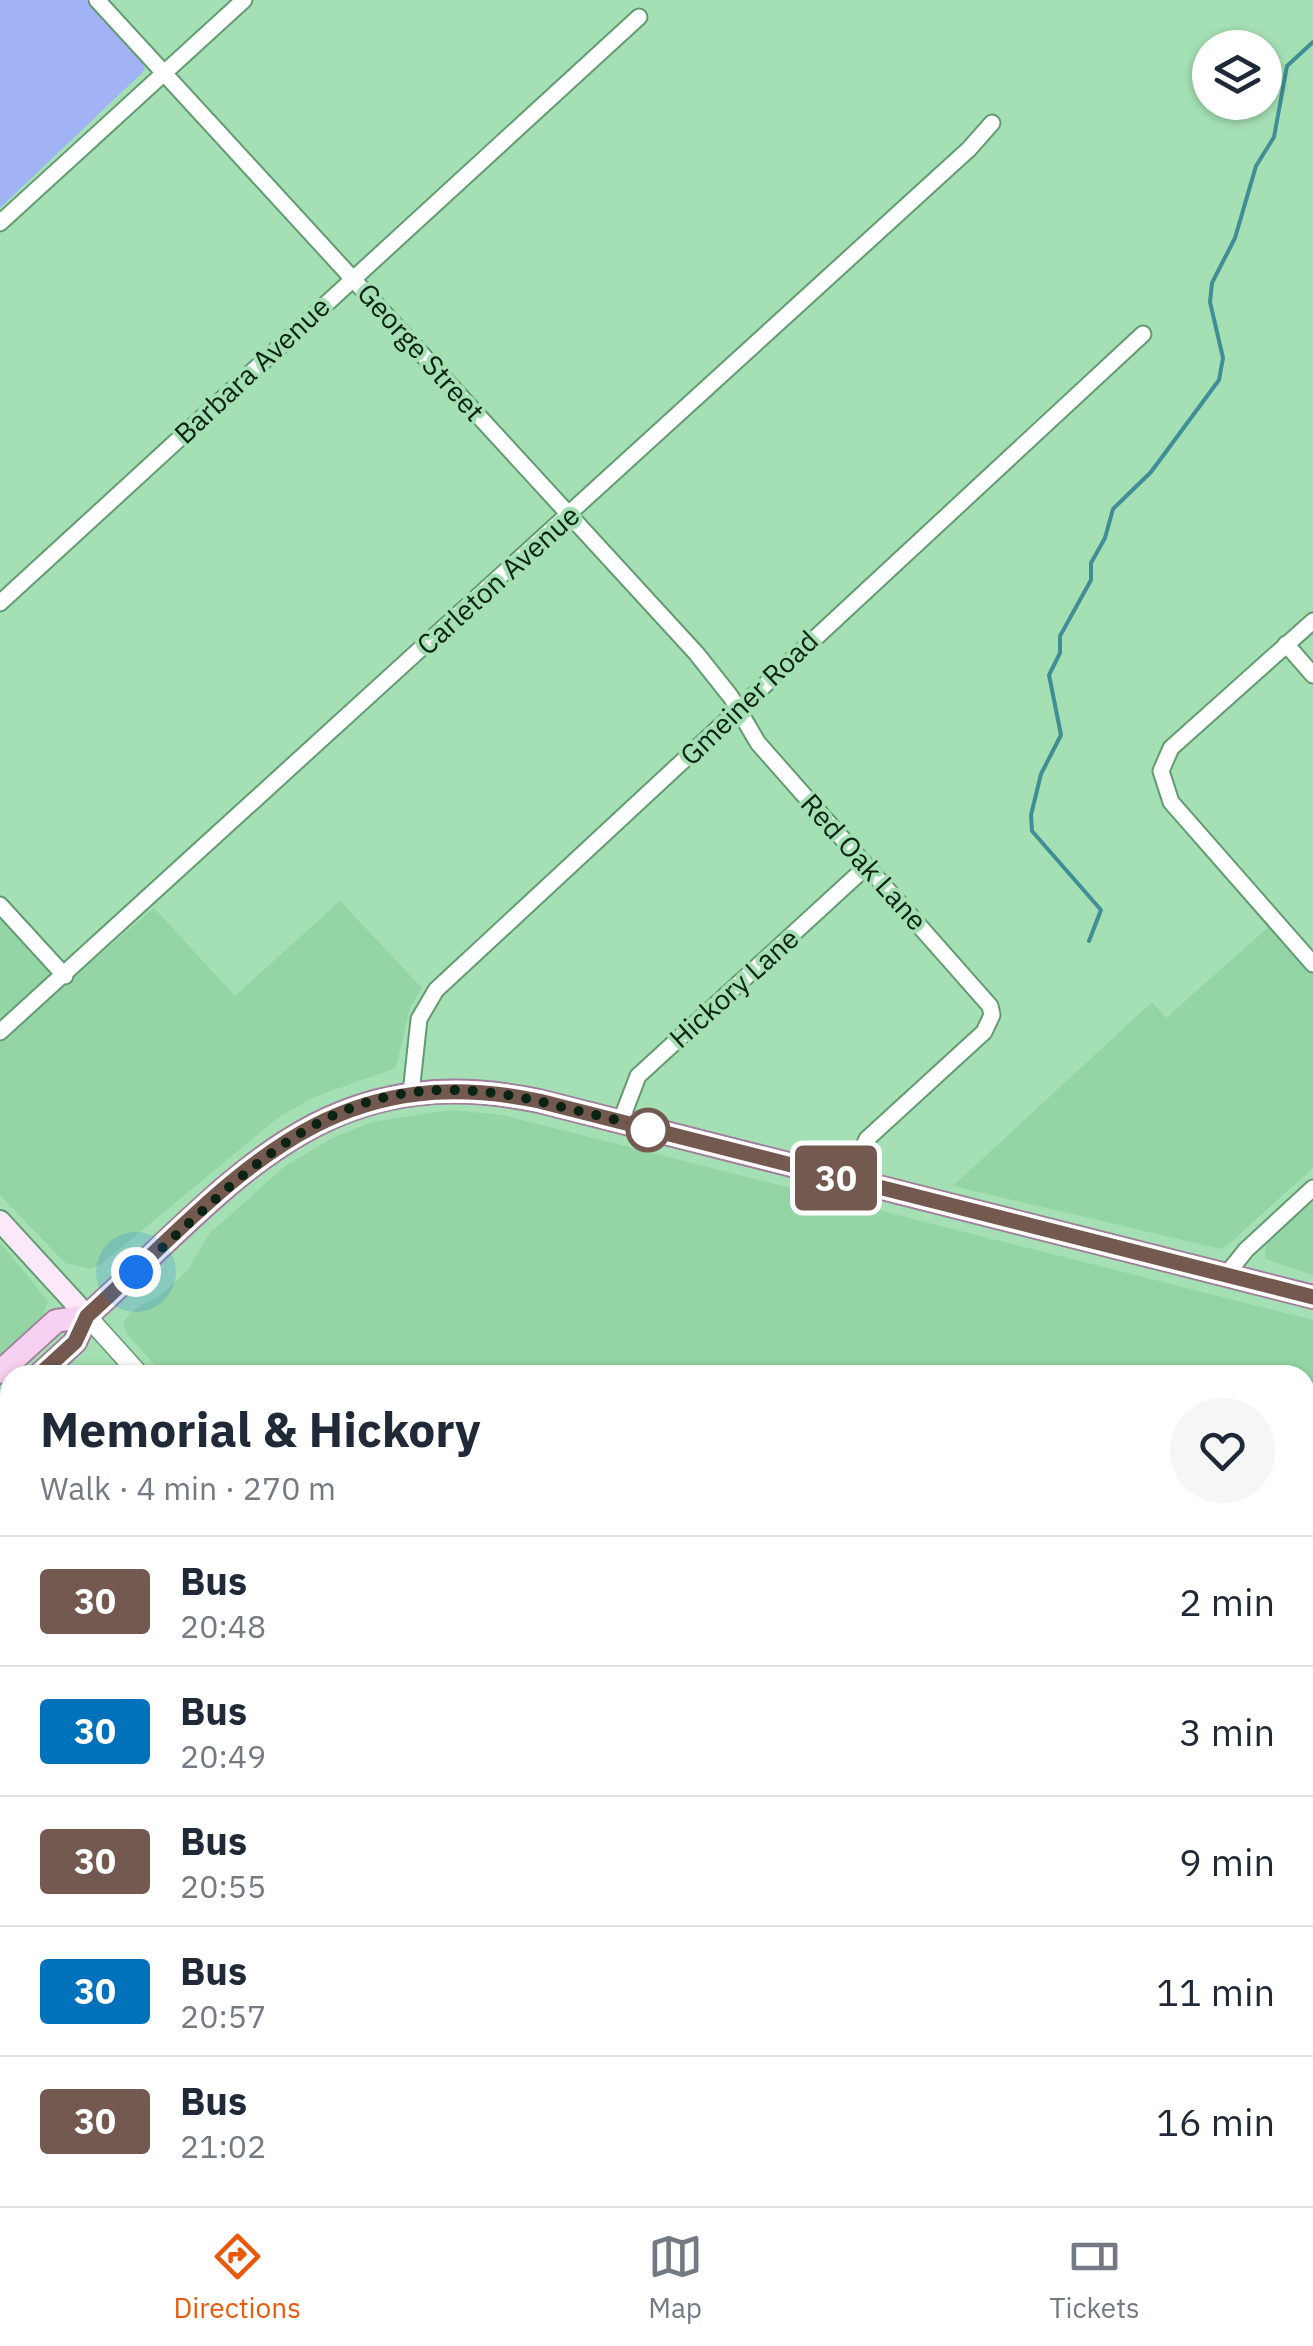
<!DOCTYPE html>
<html lang="en">
<head>
<meta charset="utf-8">
<style>
  body { margin:0; font-family:"IBM Plex Sans",sans-serif; background:#f6f6f7; color:#1f2937; height:100vh; display:flex; flex-direction:column; font-size:38px; white-space:nowrap }
  * { box-sizing:border-box; margin:0 }
  p { font-size:32px; color:#747a83 }
  .icon { flex:none; width:55px; height:55px; fill:none; stroke:currentColor; stroke-width:2; stroke-linecap:round; stroke-linejoin:round }
  .map { position:relative; flex:1; overflow:hidden }
  .sheet { position:absolute; left:0px; top:1365px; width:1315px; height:842px; display:flex; flex-direction:column; background:#fff; border-radius:30px 30px 0 0; box-shadow:0 2px 8px #0004 }
  .sheet>* { flex:none }
  .badge { padding:0 20px; border-radius:8px; font-size:35px; line-height:65px }
  .controls { position:absolute; left:1192px; top:30px; display:grid; gap:20px }
  .controls a { display:grid; place-items:center; width:90px; height:90px; border-radius:50%; background:#fff; box-shadow:0 2px 8px #0004; font-size:50px }
  .you { position:absolute; width:50px; height:50px; margin:-25px; border:8px solid #fff; border-radius:50%; background:#1a73e8; box-shadow:0 0 0 15px #1a73e833 }
  .map>.badge { position:absolute; translate:-50% -50%; box-shadow:0 0 0 5px #fff }
  .round { display:grid; place-items:center; flex:none; width:105px; height:105px; border-radius:52px; background:#f6f6f7 }
  .summary { display:flex; align-items:center; justify-content:space-between; height:170px; padding:0 40px }
  h1 { font-size:48px; font-weight:800; line-height:75px }
  ul { padding:0; list-style:none }
  li { display:flex; align-items:center; gap:30px; height:130px; padding:0 40px; border-top:2px solid #e0e1e3 }
  li div { flex:1 }
  li b { display:block; font-size:38px }
  li em { font-style:normal }
  li .badge { min-width:110px; font-weight:700; text-align:center }
  .dock { display:flex; justify-content:space-around; align-items:center; height:140px; border-top:2px solid #e0e1e3; background:#fff; font-size:28px; color:#747a83 }
  .dock a { display:grid; justify-items:center; gap:5px }
  .dock .current { color:#ea580c }
  .map>svg:first-child { display:block }
  .built { fill:#93d5a4 }
  .green { fill:#a1b3f5 }
  .lines { fill:none; stroke-linecap:round; stroke-linejoin:round }
  .stream { stroke:#408e97; stroke-width:4 }
  .minor-casing { stroke:#629b72; stroke-width:19 }
  .tertiary-casing { stroke:#629b72; stroke-width:21 }
  .secondary-casing { stroke:#629b72; stroke-width:24 }
  .primary-casing { stroke:#a0809d; stroke-width:26 }
  .minor { stroke:#fff; stroke-width:15 }
  .tertiary { stroke:#fff; stroke-width:18 }
  .secondary { stroke:#fbe8f8; stroke-width:20 }
  .primary { stroke:#f7d1f1; stroke-width:22 }
  .line-casing { stroke:#fff; stroke-width:22 }
  .line { stroke:#735950; stroke-width:15 }
  .walk { stroke:#0b2313; stroke-width:10; stroke-dasharray:0 18 }
  .stop-dot { fill:#fff; stroke:#735950; stroke-width:5 }
  .labels { text-anchor:middle; stroke-width:8; stroke-linejoin:round; paint-order:stroke }
  .street-label { font-size:28px; fill:#0b2313; stroke:#a4e0b3 }
</style>
</head>
<body>
<div class="map">
<svg width="1313" height="2206" viewBox="0 0 1313 2206">
  <rect width="100%" height="100%" fill="#a4e0b3"/>
  <path class="built" d="M340,901L422,988L410,1008L396,1068L314,1097L279,1117L101,1264L91,1269L65,1263L0,1195V914L64,985L154,908L235,996Z
    M1275,921L1313,968V1168L1230,1243L1221,1249L953,1186L1152,1002L1166,1018Z
    M450,1110L502,1115L1313,1320V1605L1305,1612V1375H164L127,1334L123,1322L135,1309L162,1294L187,1271L209,1234L285,1166L334,1137L372,1122Z
    M1313,1202V1275L1265,1259L1266,1243Z
    M0,1242L48,1301L41,1320L0,1357Z
    M10,1436V1669L0,1660V1445Z
    M10,1705V2089L0,2098V1707L4,1711Z"/>
  <path class="green" d="M0,0H87L141,59L145,70L0,208Z
    M1305,1633L1313,1634V1772H1305Z
    M893,2198H1202L1210,2206H900Z"/>
  <g class="lines">
    <path class="stream" d="M1089,941L1101,910L1032,831L1031,815L1041,774L1061,735L1049,675L1060,653V636L1091,580V563L1105,538L1113,509L1151,472L1219,380L1223,358L1210,302L1212,283L1235,238L1256,166L1274,137L1287,66L1313,42"/>
    <g class="minor-casing">
      <path id="minor" d="M97,0L696,653L731,697L758,743L990,1006L992,1015L984,1032L867,1139L847,1181
        M0,223L244,0
        M0,603L639,17
        M1313,621L1171,748L1161,771L1171,802L1313,964
        M1286,644L1313,675
        M0,905L65,976
        M0,1032L969,149L992,123
        M411,1093L419,1019L436,990L1143,334
        M620,1123L638,1076L867,866
        M1226,1275L1246,1250L1313,1188
        M1305,1401L1313,1394
        M0,1679L10,1690
        M437,2206L446,2198
        M643,2206L653,2198"/>
    </g>
    <g class="tertiary-casing">
      <path id="tertiary" d="M87,1316L140,1375
        M880,2198L888,2206"/>
    </g>
    <g class="secondary-casing">
      <path id="secondary" d="M0,1221L87,1316"/>
    </g>
    <g class="primary-casing">
      <path id="primary" d="M0,1372L56,1321L87,1316
        M39,1375L75,1342L87,1316C232,1185 321,1055 539,1101L1313,1297
        M0,1412L10,1402"/>
    </g>
    <use href="#minor" class="minor"/>
    <use href="#tertiary" class="tertiary"/>
    <use href="#secondary" class="secondary"/>
    <use href="#primary" class="primary"/>
  </g>
  <g class="lines">
    <g class="line-casing">
      <path id="line" d="M39,1375L75,1342L87,1316C232,1184 322,1056 539,1101L1313,1297"/>
    </g>
    <use href="#line" class="line"/>
    <path class="walk" d="M136,1272C274,1146 353,1051 558,1106C585,1113 631,1122 648,1130"/>
  </g>
  <circle class="stop-dot" cx="648" cy="1130" r="20"/>
  <g class="labels">
    <g class="street-label">
      <text transform="translate(421 352) rotate(48)" y="10">George Street</text>
      <text transform="translate(252 370) rotate(-43)" y="10">Barbara Avenue</text>
      <text transform="translate(498 580) rotate(-42)" y="10">Carleton Avenue</text>
      <text transform="translate(749 698) rotate(-44)" y="10">Gmeiner Road</text>
      <text transform="translate(864 862) rotate(48)" y="10">Red Oak Lane</text>
      <text transform="translate(734 988) rotate(-42)" y="10">Hickory Lane</text>
    </g>
  </g>
</svg>
<div class="controls">
<a><svg class="icon" aria-label="layers" viewBox="0 0 24 24"><path d="M12 4l9 5-9 5-9-5zM3 14l9 5 9-5"/></svg></a>
</div>
<div class="you" style="left:136px;top:1272px"></div>
<b class="badge" style="left:836px;top:1178px;background:#735950;color:#fff">30</b>
<section class="sheet">
<div class="summary"><div><h1>Memorial &amp; Hickory</h1><p>Walk · 4 min · 270 m</p></div><a class="round"><svg class="icon" aria-label="heart" viewBox="0 0 24 24"><path d="M12 20l-8-8c-3-5 5-10 8-4 3-6 11-1 8 4z"/></svg></a></div>
<ul>
<li><span class="badge" style="background:#735950;color:#fff">30</span><div><b>Bus</b><p>20:48</p></div><em>2 min</em></li>
<li><span class="badge" style="background:#0072bc;color:#fff">30</span><div><b>Bus</b><p>20:49</p></div><em>3 min</em></li>
<li><span class="badge" style="background:#735950;color:#fff">30</span><div><b>Bus</b><p>20:55</p></div><em>9 min</em></li>
<li><span class="badge" style="background:#0072bc;color:#fff">30</span><div><b>Bus</b><p>20:57</p></div><em>11 min</em></li>
<li><span class="badge" style="background:#735950;color:#fff">30</span><div><b>Bus</b><p>21:02</p></div><em>16 min</em></li>
</ul>
</section>
</div>
<nav class="dock">
<a class="current"><svg class="icon" aria-label="directions" viewBox="0 0 24 24"><path d="M12 3l9 9-9 9-9-9zM9 14v-3h6M13 9l2 2-2 2"/></svg>Directions</a>
<a><svg class="icon" aria-label="map" viewBox="0 0 24 24"><path d="M3 6l6-2 6 2 6-2v14l-6 2-6-2-6 2zM9 4v14M15 6v14"/></svg>Map</a>
<a><svg class="icon" aria-label="tickets" viewBox="0 0 24 24"><path d="M3 7h18v10H3zM15 7v10"/></svg>Tickets</a>
</nav>
</body>
</html>
